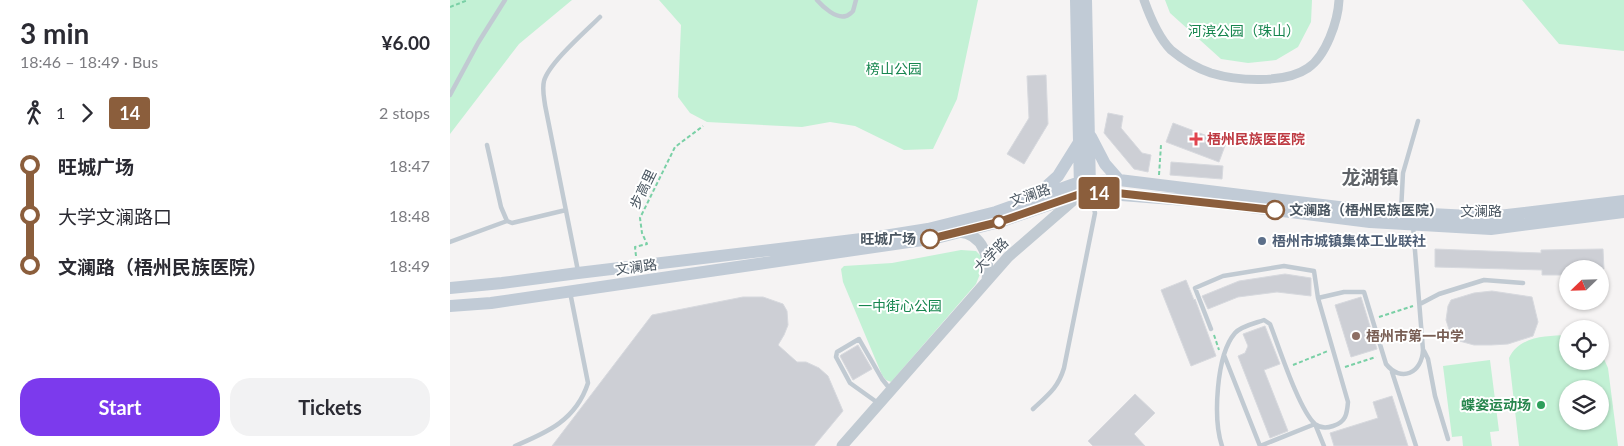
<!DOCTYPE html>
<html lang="en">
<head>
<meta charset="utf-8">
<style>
  body { margin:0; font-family:Lato,"Noto Sans SC",sans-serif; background:#f2f2f3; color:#2b2b33; height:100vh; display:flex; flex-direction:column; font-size:19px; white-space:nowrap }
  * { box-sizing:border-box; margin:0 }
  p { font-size:16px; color:#7c7c81 }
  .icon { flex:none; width:28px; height:28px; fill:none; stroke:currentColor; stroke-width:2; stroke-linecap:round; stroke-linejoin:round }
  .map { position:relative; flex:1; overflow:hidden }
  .drawer { display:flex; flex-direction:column; background:#fff; width:450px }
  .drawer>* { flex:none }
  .badge { padding:0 10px; border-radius:4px; font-size:18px; line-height:32px }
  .needle { width:32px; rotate:247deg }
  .controls { position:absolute; left:1109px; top:260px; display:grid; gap:10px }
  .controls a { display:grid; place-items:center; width:50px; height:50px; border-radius:50%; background:#fff; box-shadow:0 1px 4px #0004; font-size:25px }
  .map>.badge { position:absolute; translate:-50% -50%; box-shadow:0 0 0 2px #fff }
  .legs { display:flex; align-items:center; gap:8px; height:55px; padding:0 20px; font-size:16px }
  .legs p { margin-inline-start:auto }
  .summary { display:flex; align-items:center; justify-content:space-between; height:85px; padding:0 20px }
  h1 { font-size:28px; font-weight:700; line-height:38px }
  .primary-button { display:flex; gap:10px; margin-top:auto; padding:10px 20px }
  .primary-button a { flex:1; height:58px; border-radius:20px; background:#7c3aed; color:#fff; font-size:20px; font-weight:700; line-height:58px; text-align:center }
  .primary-button a+a { background:#f2f2f3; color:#2b2b33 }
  ul { padding:0 20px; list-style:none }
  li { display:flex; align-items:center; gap:18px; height:50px; font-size:19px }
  li i { display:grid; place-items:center; width:8px; height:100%; margin:0 6px; background:currentColor }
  li i::after { content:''; width:12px; height:12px; margin:-6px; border:4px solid; border-radius:50%; background:#fff }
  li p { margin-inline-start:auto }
  li:first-child i { background:linear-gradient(#0000 50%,currentColor 0) }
  li:last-child i { background:linear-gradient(currentColor 50%,#0000 0) }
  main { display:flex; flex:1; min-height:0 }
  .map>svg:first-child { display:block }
  .green { fill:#c3f1d5; fill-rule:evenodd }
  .building { fill:#cdcfd5; stroke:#d7d9de }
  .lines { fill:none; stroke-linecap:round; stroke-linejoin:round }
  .path { stroke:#7ad0a6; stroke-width:2; stroke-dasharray:4 2.5; stroke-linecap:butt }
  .service { stroke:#c1cad2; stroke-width:4.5 }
  .minor { stroke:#c1cad2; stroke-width:9 }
  .tertiary { stroke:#c1cad2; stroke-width:11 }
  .secondary { stroke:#c1cbd6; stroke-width:12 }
  .line-1-casing { stroke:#fff; stroke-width:11 }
  .line-1 { stroke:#8b5e3c; stroke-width:8 }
  .health-dot { fill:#e0444e; stroke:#fff; stroke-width:2 }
  .stop-1-dot { fill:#fff; stroke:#8b5e3c; stroke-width:2.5 }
  .service-dot { fill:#5c6f8a; stroke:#fff; stroke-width:2 }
  .education-dot { fill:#8d6e63; stroke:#fff; stroke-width:2 }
  .leisure-dot { fill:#2e9e5b; stroke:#fff; stroke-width:2 }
  .labels { text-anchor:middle; stroke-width:4; stroke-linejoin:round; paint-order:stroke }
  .park-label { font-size:14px; fill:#17864f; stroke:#fff }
  .health-label { font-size:14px; font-weight:bold; fill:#be3a42; stroke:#fff; text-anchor:start }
  .street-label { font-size:14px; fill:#4a5661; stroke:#fff }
  .stop-label { font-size:14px; font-weight:bold; fill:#4a5661; stroke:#fff; text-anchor:start }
  .service-label { font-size:14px; font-weight:bold; fill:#4e5e75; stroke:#fff; text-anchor:start }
  .education-label { font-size:14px; font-weight:bold; fill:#785e54; stroke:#fff; text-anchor:start }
  .leisure-label { font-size:14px; font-weight:bold; fill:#27864d; stroke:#fff; text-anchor:end }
  .district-label { font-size:19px; font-weight:bold; fill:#5f6368; stroke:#fff }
</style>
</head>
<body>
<main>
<section class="drawer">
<div class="summary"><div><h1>3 min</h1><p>18:46 – 18:49 · Bus</p></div><b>¥6.00</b></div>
<div class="legs"><svg class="icon" aria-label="walk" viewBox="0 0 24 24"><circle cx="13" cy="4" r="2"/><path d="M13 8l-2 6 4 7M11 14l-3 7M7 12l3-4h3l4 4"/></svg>1<svg class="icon" aria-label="forward" viewBox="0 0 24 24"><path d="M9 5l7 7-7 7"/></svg><b class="badge" style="background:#8b5e3c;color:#fff">14</b><p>2 stops</p></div>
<ul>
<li><i style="color:#8b5e3c"></i><b>旺城广场</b><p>18:47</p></li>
<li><i style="color:#8b5e3c"></i><span>大学文澜路口</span><p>18:48</p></li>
<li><i style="color:#8b5e3c"></i><b>文澜路（梧州民族医院）</b><p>18:49</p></li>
</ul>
<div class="primary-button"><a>Start</a><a>Tickets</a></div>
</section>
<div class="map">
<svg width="1174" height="446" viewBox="0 0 1174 446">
  <rect width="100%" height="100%" fill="#f5f3f3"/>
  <path class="green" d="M0,0H122L69,44L0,134Z
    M209,0H528L507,99L483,149L454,150L405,126L380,122L352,127L257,122L240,113L228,97L231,25Z
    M715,0H862L861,22L848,47L826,60L798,63L771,59L720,13Z
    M1072,0H1174V51L1109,44Z
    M511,250L526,251L531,256L534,264L526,284L441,382L436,380L432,375L393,282L391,269L394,266L442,263Z
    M1117,335L1118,361H1150V350L1158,368L1168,446H1069L1059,358C1069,336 1096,336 1117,335ZM1118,389H1150V421H1118Z
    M1040,360L1049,431L1040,432L1042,446H1013L1012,436L1002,437L993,366Z"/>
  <path class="building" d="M596,75L598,124L574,164L557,154L579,118L577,76Z
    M658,113L673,116L671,128L692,153L701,155L698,172L684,169L654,133Z
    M723,123L776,143L769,162L716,142Z
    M721,162L773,166L772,179L720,175Z
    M985,249L1091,253V250L1153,249L1154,269H1118V275H1092V270L985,267Z
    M835,274L861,278V296L827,292L788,297L758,309L752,296L789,281Z
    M736,280L744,300L745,299L766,356L741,366L711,290Z
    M1042,291L1082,297L1088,322L1083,336L1058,344L1041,345H1024L1002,339L996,320L998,306L1001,300L1024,293Z
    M293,297H313L333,304L337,311L338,325L334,335L328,345L347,362H356L369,368L378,376L393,411L364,446H102L202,315Z
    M911,297L927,349L901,357L885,305Z
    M815,326L830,364L814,370L838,431L820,438L788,356L795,353L798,346L793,334Z
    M408,345L422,369L403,380L390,356L391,355Z
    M685,394L705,413L684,434L695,446H643L638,441Z
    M942,396L958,446H884L880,433L928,418L923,402Z"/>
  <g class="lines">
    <path class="path" d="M0,7L18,0
      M709,175L711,145
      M186,256L185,247L197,244L192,233L190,218L225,147L253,126
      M929,317L963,306
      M764,335L769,350
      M843,365L878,351
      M895,367L926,357"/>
    <path class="service" d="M367,0C373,7 386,19 396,16C397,16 403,12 403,11L406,0
      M0,95L28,43L55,0
      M37,145L51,207L57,221L62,223L116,210
      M951,211L953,173L968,121
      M0,242L57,221
      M128,271L95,105C94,97 92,89 94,81C99,63 136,31 150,17
      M868,298L894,292H914L936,364C951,383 972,373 973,350L963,226
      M970,304L989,294L1034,280L1073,283
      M761,329L745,288L773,276L834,266L864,271L868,298L898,402C897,414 896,422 883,426C877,428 870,428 865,424C849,410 829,347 820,324L814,320C806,323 791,326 785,333C766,355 763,419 772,446
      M974,351L978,359L985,396L998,439
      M774,355L810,446
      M942,372L966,446
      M428,403L400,383L386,357L387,352L409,339L432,379L440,389
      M583,409C598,395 608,388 614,368L645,213L641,196
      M65,446C98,432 126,420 138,383L120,292
      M810,446L865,424L874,446"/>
    <path class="minor" d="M694,0C700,17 708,37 721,50C733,60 746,68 761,73C787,81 835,84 858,68C876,56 888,21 889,0"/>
    <path class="tertiary" d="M509,232C534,234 540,259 537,280
      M392,446L558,257L627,197"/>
    <path class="secondary" d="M626,0L630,189
      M636,0L640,188
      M641,137L655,164L669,180
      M588,194L608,176L628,144
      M0,288L52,283L128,273L428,237L478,229L546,212L630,182L669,180L921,211L1040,217L1174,201
      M0,306L41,303L486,238L549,222L630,194L646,193L761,202L920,222L1041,229L1174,212"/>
  </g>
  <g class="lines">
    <g class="line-1-casing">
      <path id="line-1" d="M480,239L549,222L630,194L667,193L825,210"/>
    </g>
    <use href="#line-1" class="line-1"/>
  </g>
  <path class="health-dot" d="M743.5 131.5h5v5h5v5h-5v5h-5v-5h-5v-5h5z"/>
  <g class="stop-1-dot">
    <circle cx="825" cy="210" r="9"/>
    <circle cx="549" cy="222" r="6"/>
    <circle cx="480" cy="239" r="9"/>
  </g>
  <circle class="service-dot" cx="812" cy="241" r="5"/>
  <circle class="education-dot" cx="906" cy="336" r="5"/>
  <circle class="leisure-dot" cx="1091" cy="405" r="5"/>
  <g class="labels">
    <g class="park-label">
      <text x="794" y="36">河滨公园（珠山）</text>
      <text x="444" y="74">榜山公园</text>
      <text x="450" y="311">一中街心公园</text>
    </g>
    <g class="health-label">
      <text x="757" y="144">梧州民族医医院</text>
    </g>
    <g class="street-label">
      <text transform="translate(193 189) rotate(-64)" y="5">步高里</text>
      <text transform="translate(580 195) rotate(-19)" y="5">文澜路</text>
      <text x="1031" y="216">文澜路</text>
      <text transform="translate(541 255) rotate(-46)" y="5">大学路</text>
      <text transform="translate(186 267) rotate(-8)" y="5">文澜路</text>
    </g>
    <g class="stop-label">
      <text x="839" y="215">文澜路（梧州民族医院）</text>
      <text x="466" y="244" text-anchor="end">旺城广场</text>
    </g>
    <g class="service-label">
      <text x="822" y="246">梧州市城镇集体工业联社</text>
    </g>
    <g class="education-label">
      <text x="916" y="341">梧州市第一中学</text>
    </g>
    <g class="leisure-label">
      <text x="1081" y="410">蝶姿运动场</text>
    </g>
    <g class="district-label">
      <text x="920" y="184">龙湖镇</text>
    </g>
  </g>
</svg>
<div class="controls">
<a><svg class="needle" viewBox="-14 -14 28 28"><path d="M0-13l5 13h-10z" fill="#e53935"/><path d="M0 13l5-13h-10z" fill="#7c7c81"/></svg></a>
<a><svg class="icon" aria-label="locate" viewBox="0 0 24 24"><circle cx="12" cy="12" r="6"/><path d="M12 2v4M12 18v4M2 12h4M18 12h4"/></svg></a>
<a><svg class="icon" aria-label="layers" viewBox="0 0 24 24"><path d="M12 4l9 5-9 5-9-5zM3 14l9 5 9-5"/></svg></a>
</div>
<b class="badge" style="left:649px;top:193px;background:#8b5e3c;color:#fff">14</b>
</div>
</main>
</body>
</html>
